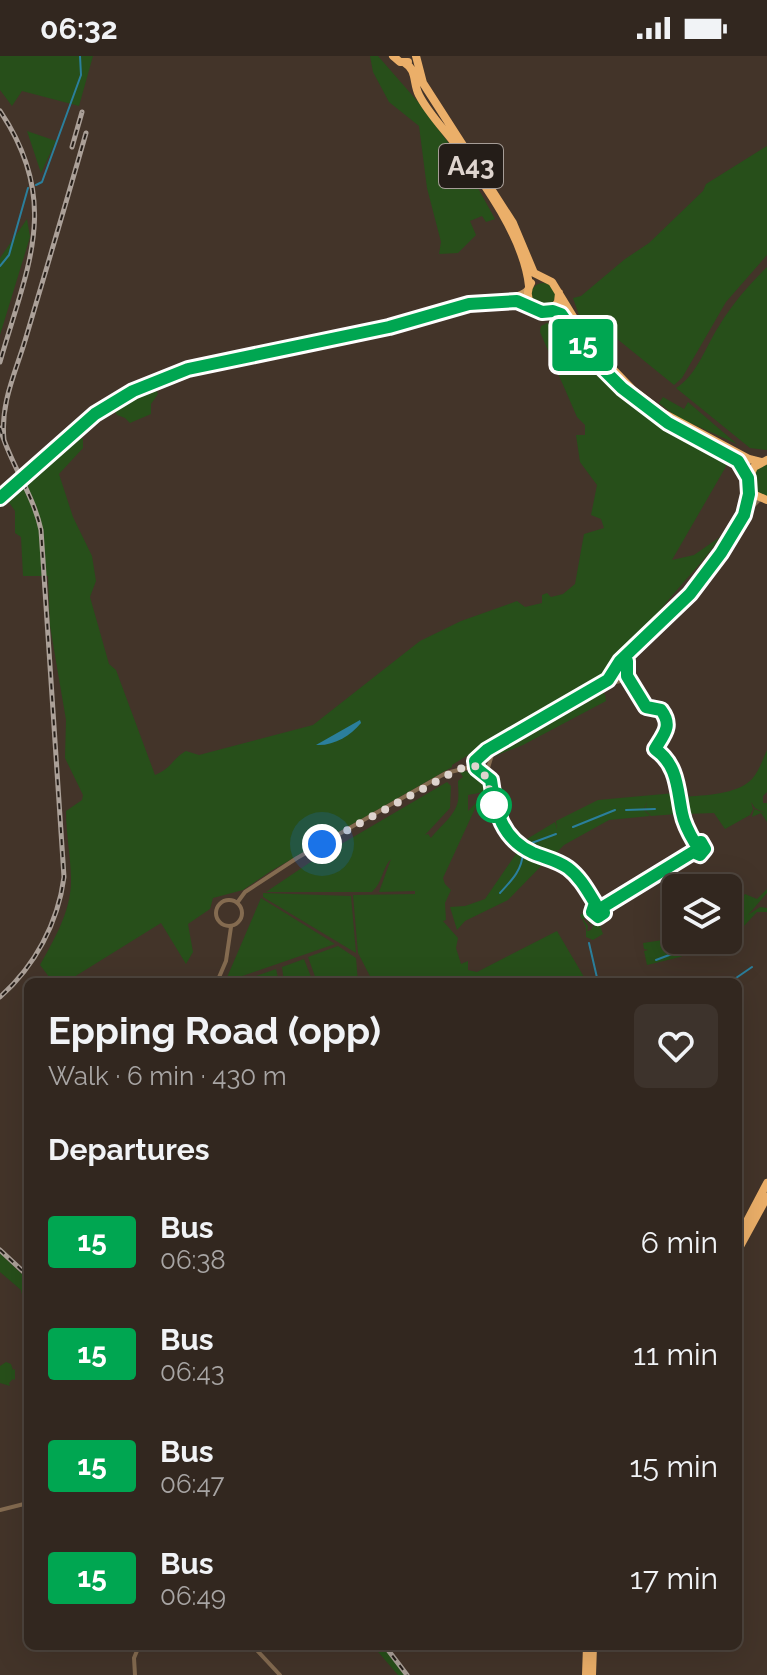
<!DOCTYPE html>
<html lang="en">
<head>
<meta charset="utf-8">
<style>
  body { margin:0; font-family:Raleway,sans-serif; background:#3d332c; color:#f1f3f6; height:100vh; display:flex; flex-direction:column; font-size:30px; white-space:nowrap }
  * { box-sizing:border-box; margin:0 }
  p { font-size:26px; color:#a8a5a4 }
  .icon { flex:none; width:44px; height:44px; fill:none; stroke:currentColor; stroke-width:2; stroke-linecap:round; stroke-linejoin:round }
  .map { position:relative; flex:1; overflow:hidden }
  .panel { position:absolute; left:24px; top:922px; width:718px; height:672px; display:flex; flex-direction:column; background:#32271f; border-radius:12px; box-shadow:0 8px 32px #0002,0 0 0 2px #4d443d }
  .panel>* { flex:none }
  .badge { padding:0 16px; border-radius:6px; font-size:28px; line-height:52px }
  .buttons { position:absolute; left:662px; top:818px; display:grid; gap:16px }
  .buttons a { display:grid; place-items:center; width:80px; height:80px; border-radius:12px; background:#32271f; box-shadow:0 8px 32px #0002,0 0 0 2px #4d443d; font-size:40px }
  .you { position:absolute; width:40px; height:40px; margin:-20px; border:6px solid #fff; border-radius:50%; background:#1a73e8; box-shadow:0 0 0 12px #1a73e833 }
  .map>.badge { position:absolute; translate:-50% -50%; box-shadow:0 0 0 4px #fff }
  h2 { padding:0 24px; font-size:30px; line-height:72px }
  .round { display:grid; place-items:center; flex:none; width:84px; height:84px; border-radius:12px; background:#3d332c }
  .head { display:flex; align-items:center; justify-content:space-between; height:136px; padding:0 24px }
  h1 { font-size:38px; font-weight:700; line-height:60px }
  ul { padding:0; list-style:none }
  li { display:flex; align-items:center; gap:24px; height:112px; padding:0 24px }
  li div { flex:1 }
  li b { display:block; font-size:30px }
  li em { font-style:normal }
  li .badge { min-width:88px; font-weight:700; text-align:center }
  .status { display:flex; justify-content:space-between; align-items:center; height:56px; padding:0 40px; background:#32271f; direction:ltr }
  .status svg { height:22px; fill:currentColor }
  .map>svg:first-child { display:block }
  .green { fill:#274f1a }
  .water { fill:#2b7f9c }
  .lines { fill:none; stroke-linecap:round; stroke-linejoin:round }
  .stream { stroke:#2b7f9c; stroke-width:2 }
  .minor { stroke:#846b50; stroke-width:4 }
  .major { stroke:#ce9c62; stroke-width:6 }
  .highway { stroke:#ebaf69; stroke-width:8 }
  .rail-casing { stroke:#aba098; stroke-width:5 }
  .rail { stroke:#241d18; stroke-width:2; stroke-dasharray:6; stroke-linecap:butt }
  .line-casing { stroke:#fff; stroke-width:18 }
  .line { stroke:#00a651; stroke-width:12 }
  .walk { stroke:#ded4ce; stroke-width:8; stroke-dasharray:0 14.4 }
  .stop-dot { fill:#fff; stroke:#00a651; stroke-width:4 }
  .labels { text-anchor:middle; stroke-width:8; stroke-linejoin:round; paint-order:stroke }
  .shield { fill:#241d18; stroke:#a69d97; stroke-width:2 }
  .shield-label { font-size:26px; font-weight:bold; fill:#ded4ce }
</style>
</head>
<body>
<div class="status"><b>06:32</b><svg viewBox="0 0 49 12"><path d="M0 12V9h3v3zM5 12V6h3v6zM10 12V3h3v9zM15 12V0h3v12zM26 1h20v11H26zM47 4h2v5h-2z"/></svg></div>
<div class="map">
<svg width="767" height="1619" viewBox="0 0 767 1619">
  <rect width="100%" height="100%" fill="#433429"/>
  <path class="green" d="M0,0H93L79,50L22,35L12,50L0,34Z
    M370,0H378L419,47L467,112L495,163L486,166L482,160L470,165L476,179L458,197L439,198L441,186L427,132L419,70L389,46L373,16Z
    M27,75L56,85L41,117Z
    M767,90V199L726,246L682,322L674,329L616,282L581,265L573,242L581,240L625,203L649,187L703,135L706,128Z
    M27,163L30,181L0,279V202Z
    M767,211V394L750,392L676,332C697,319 706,290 719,270C732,248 749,229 767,211Z
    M531 239a12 12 0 1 1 24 0a12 12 0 1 1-24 0Z
    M547,267C572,273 573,294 589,310C631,350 679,379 728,407L672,504L694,499L720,481C698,515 666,541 646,575L682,538L715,494L718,496L686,540L603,618L543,659L540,655L530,667L476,697L473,696L452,709V711L271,815L243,834L213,842L210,853L188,868L193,896L186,908L161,867L66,926H53L40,909C54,884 71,855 71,825C71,801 66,779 66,755L82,744L83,739L65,702L66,664L50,570L48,520H23L21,481L15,477V455L6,442L80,380L83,383V392L59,418L73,461L92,500L96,525L90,541L109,608L116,614L155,719C172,712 173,702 186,695L199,699L313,669L420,585L461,565L509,548L517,545L525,551L542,547V539L547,537L551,541L563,538L575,528L584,478L604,472L601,463L591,459L597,429L580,406L576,379H585V369L577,361L540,276L541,270Z
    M156,333L158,338L151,348V358L130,367L125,362L117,359L113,353Z
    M663,341L684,353L688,346L737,388L677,361L659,347Z
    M767,408V440L757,436L752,425L755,415Z
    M598,635L605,638L606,645L523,689L495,700L502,690Z
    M767,694V736L763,740V747H767V766L761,757L752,761L754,753L765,757L755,752L751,746L753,753L750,759L725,773L714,757L686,758L684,741C704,739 737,739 752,723C759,715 763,703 767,694Z
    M466,715L486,722L490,730L489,740L484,736L468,739V755L479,744L443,822L445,828L451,834L445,847L446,864L443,865L458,882L456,892L461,908L468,905V914L477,916L557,875L587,926H373L358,897L353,839L415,838V835L379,836L391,803C382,812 383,826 372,836H266L309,807L447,726L451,730L450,752L425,779L428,778L431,782C440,770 455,760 458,745C459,739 458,731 458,725L463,721L460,716Z
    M675,737L677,758L651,760L645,754L647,745L644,754L650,760L609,764L564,789L554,799L522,786L555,766L557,774L556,765L598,744Z
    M520,792L560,809L566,816L546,805L508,844L465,865L457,874L450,851L465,850L485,843Z
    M767,833V837L748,859L760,851L767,852V856H757L744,870L728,881V858L745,838L757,843Z
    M263,837L351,840L356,897L263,841Z
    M261,842L335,888L225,926Z
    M588,855L590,859L583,863L588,870L587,875L591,874L594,868H590L587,864L591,861L599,868L603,878L593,884L586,881V871L580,859Z
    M676,882V884H716V886L680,901L647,909L644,895L648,894L644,893L643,887Z
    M338,890L356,902L358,926H317L308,901Z
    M304,903L313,926H284L282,911Z
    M276,913L279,926H239Z
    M0,1197L28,1224V1242L23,1239L28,1266L21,1234L0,1216Z
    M6,1306L11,1308L13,1314L15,1313V1324L13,1323L9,1327L10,1330L0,1327V1310Z
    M373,1590H384L405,1619H398Z"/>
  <path class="water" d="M360,664L361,667C350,680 334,690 316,689Z"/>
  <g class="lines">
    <path class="stream" d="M36,129L42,126L81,19L80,0
      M0,210L9,199L28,132
      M626,754L655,753
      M573,771L615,754
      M529,788L556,778
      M500,837C512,824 522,814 523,797
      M589,887L598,926
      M656,904L706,885
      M725,926L736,922L752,911"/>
    <path class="minor" d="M744,457L749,434
      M603,628L620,605L690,538L721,497L744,459L759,444
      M475,710L476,703L487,694L557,655L593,632L624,624L630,598
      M475,710L481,714L488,712L494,692
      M216 857a13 13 0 1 1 26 0a13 13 0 1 1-26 0Z
      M237,847L245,836L297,802L446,717L475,710
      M217,926L226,905L231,871
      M0,1454L28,1447
      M253,1590L280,1619
      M135,1619L134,1602L139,1590"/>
    <path class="major" d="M469,248L512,245L532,250
      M0,442C52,396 100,344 167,320C267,286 377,285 475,244C491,237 514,246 527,234"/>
    <path class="highway" d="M393,0L400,6H408
      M416,0L423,27L513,167L534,217L552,226L585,280L605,305L634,335L663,357L749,403L761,406
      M405,7C417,14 413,28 419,39C428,57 444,73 456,89C484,127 524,182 529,230
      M531,227C522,242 534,258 551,255L558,246L559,237
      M551,255L561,258L588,296L622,332L668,367L738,405L748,422
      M767,404L754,411L748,425L755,439L767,444
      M738,1182L767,1127
      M738,1194L767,1141
      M586,1619L587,1590
      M592,1619L593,1590"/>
    <g class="rail-casing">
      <path id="rail" d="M0,55C62,147 27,211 0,306
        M72,91L82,56
        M0,372C10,408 33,437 41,474L64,821C58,867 35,910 0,941
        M4,384C0,345 17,314 27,278C47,211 67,144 86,77
        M0,1194L28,1220
        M385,1590L407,1619"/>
    </g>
    <use href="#rail" class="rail"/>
  </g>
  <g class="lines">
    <g class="line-casing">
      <path id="line" d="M0,442L95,358L133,335L188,313L389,271L469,248L517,245L542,256L553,255L561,258L592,302L622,332L668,367L738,405L748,422L749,438L744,459L721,497L690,538L620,605L608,624L487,694L475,705L476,712L491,724C495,755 502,783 533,797C545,802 557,804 568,812C580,821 587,834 595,847L592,856L598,861L604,857L603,851L693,796L700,799L705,793L701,786L695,787C689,777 684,768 682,757C677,733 678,709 655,693C664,678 673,670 661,654L646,651L627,620V605"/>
    </g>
    <use href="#line" class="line"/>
    <path class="walk" d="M322,788L459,713L475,710L483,714L494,749"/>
  </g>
  <circle class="stop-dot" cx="494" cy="749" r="16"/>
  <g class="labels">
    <rect class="shield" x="439" y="88" width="64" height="44" rx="6"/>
    <g class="shield-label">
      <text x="471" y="119">A43</text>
    </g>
  </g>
</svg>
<div class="buttons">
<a><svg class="icon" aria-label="layers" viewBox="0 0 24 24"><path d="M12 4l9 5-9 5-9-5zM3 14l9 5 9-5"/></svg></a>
</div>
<div class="you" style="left:322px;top:788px"></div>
<b class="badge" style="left:583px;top:289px;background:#00a651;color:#fff">15</b>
<section class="panel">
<div class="head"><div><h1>Epping Road (opp)</h1><p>Walk · 6 min · 430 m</p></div><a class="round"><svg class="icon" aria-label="heart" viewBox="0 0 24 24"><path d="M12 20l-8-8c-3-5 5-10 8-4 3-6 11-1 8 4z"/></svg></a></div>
<h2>Departures</h2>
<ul>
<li><span class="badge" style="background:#00a651;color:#fff">15</span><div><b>Bus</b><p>06:38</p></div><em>6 min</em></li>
<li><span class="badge" style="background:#00a651;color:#fff">15</span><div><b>Bus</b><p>06:43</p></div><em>11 min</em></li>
<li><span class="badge" style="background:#00a651;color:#fff">15</span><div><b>Bus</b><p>06:47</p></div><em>15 min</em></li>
<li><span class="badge" style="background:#00a651;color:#fff">15</span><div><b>Bus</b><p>06:49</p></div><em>17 min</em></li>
</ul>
</section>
</div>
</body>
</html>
